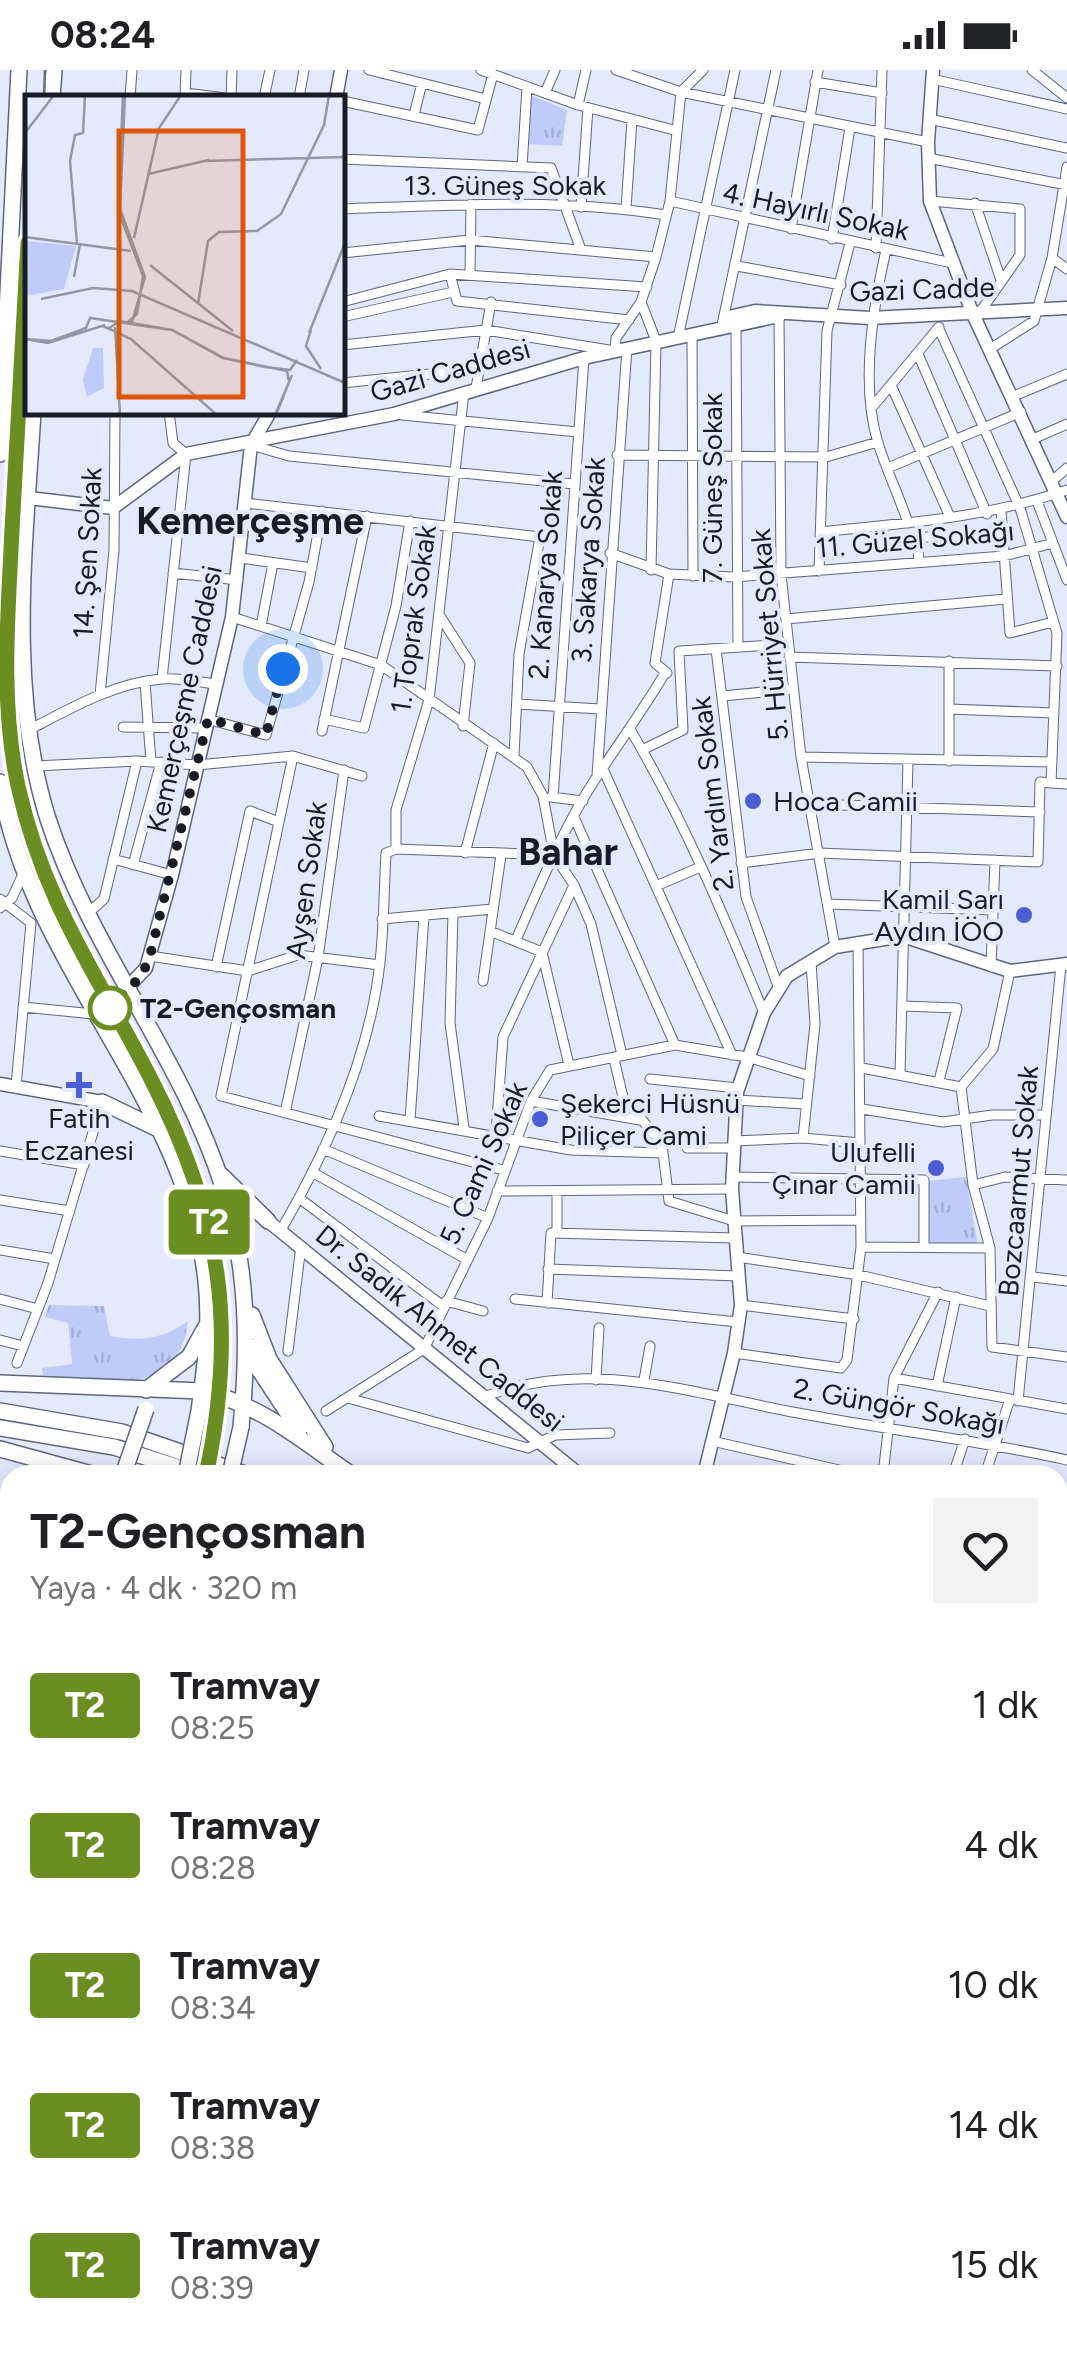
<!DOCTYPE html>
<html lang="tr">
<head>
<meta charset="utf-8">
<style>
  body { margin:0; font-family:Figtree,sans-serif; background:#f2f2f2; color:#202124; height:100vh; display:flex; flex-direction:column; font-size:38px; white-space:nowrap }
  * { box-sizing:border-box; margin:0 }
  p { font-size:32px; color:#757577 }
  .icon { flex:none; width:55px; height:55px; fill:none; stroke:currentColor; stroke-width:2; stroke-linecap:round; stroke-linejoin:round }
  .map { position:relative; flex:1; overflow:hidden }
  .details { position:absolute; left:0px; top:1395px; width:1068px; height:892px; display:flex; flex-direction:column; background:#fff; border-radius:30px 30px 0 0; box-shadow:0 5px 25px #0003 }
  .details>* { flex:none }
  .badge { padding:0 20px; border-radius:8px; font-size:35px; line-height:65px }
  .you { position:absolute; width:50px; height:50px; margin:-25px; border:8px solid #fff; border-radius:50%; background:#1a73e8; box-shadow:0 0 0 15px #1a73e833 }
  .map>.badge { position:absolute; translate:-50% -50%; box-shadow:0 0 0 5px #fff }
  .round { display:grid; place-items:center; flex:none; width:105px; height:105px; border-radius:0px; background:#f2f2f2 }
  .overview { display:flex; align-items:center; justify-content:space-between; height:170px; padding:0 30px }
  h1 { font-size:48px; font-weight:700; line-height:75px }
  ul { padding:0; list-style:none }
  li { display:flex; align-items:center; gap:30px; height:140px; padding:0 30px }
  li div { flex:1 }
  li b { display:block; font-size:38px }
  li em { font-style:normal }
  li .badge { min-width:110px; font-weight:700; text-align:center }
  .status { display:flex; justify-content:space-between; align-items:center; height:70px; padding:0 50px; background:#fff; direction:ltr }
  .status svg { height:28px; fill:currentColor }
  .map>svg:first-child { display:block }
  .grass { fill:url(#grass-dots) }
  .park { fill:url(#park-tufts) }
  .lines { fill:none; stroke-linecap:round; stroke-linejoin:round }
  .street-casing { stroke:#5e667f; stroke-width:11 }
  .secondary-casing { stroke:#5e667f; stroke-width:15 }
  .primary-casing { stroke:#5e667f; stroke-width:16 }
  .highway-casing { stroke:#5e667f; stroke-width:18 }
  .street { stroke:#fff; stroke-width:9 }
  .secondary { stroke:#fff; stroke-width:12 }
  .primary { stroke:#fff; stroke-width:14 }
  .highway { stroke:#fff; stroke-width:15 }
  .tram { stroke:#6a6e7b; stroke-width:2.5 }
  .highway-bridge-casing { stroke:#5e667f; stroke-width:18; stroke-linecap:butt }
  .highway-bridge { stroke:#fff; stroke-width:15 }
  .line-casing { stroke:#fff; stroke-width:22 }
  .line { stroke:#6b8e23; stroke-width:15 }
  .walk { stroke:#191c26; stroke-width:10; stroke-dasharray:0 18 }
  .poi-dot { fill:#4c5ed3; stroke:#e4eafc; stroke-width:4 }
  .stop-dot { fill:#fff; stroke:#6b8e23; stroke-width:5 }
  .labels { text-anchor:middle; stroke-width:8; stroke-linejoin:round; paint-order:stroke }
  .street-label { font-size:28px; fill:#191c26; stroke:#e4eafc }
  .poi-label { font-size:28px; fill:#191c26; stroke:#e4eafc; text-anchor:start }
  .stop-label { font-size:28px; font-weight:bold; fill:#191c26; stroke:#e4eafc; text-anchor:start }
  .district-label { font-size:38px; font-weight:bold; fill:#191c26; stroke:#e4eafc }
  .inset-road { fill:none; stroke:#9398a6; stroke-width:2.5 }
  .view { fill:#de560d; fill-opacity:0.15; stroke:#de560d; stroke-width:5 }
  .inset-edge { fill:none; stroke:#191c26; stroke-width:5 }
</style>
</head>
<body>
<div class="status"><b>08:24</b><svg viewBox="0 0 49 12"><path d="M0 12V9h3v3zM5 12V6h3v6zM10 12V3h3v9zM15 12V0h3v12zM26 1h20v11H26zM47 4h2v5h-2z"/></svg></div>
<div class="map">
<svg width="1067" height="2287" viewBox="0 0 1067 2287">
  <defs>
    <pattern id="grass-dots" width="8" height="8" patternUnits="userSpaceOnUse" patternTransform="scale(2.5)"><rect width="8" height="8" fill="#bfccf9"/><path d="M2 2h.1M6 6h.1" fill="none" stroke="#a4afd5" stroke-width="1.8" stroke-linecap="round"/></pattern>
    <pattern id="park-tufts" width="24" height="20" patternUnits="userSpaceOnUse" patternTransform="scale(2.5)"><rect width="24" height="20" fill="#bfccf9"/><path d="M3 7l-1-3M5 7V3M7 7l1-3M15 17l-1-3M17 17v-4M19 17l1-3" fill="none" stroke="#a4afd5"/></pattern>
  </defs>
  <rect width="100%" height="100%" fill="#e4eafc"/>
  <path class="grass" d="M10,2092V2226L0,2227V2093Z"/>
  <path class="park" d="M530,25L567,40L562,76L526,74Z
    M966,1107L978,1176L925,1174L927,1111Z
    M49,1235L104,1236L110,1266C138,1272 164,1269 188,1251C180,1330 99,1311 43,1308L42,1298L72,1294L68,1253L45,1247Z"/>
  <g class="lines">
    <g class="street-casing">
      <path id="street" d="M369,0L486,29
        M481,0L578,35L674,60
        M616,0L681,22L928,72
        M1032,0L1067,28
        M932,9L1067,39
        M815,12L882,23
        M185,23L225,28
        M545,23L555,0
        M185,25L186,0
        M130,28L132,0
        M231,28L232,0
        M264,28L270,0
        M299,28L304,0
        M342,31L478,60L493,4
        M578,35L586,0
        M414,45L422,13
        M929,49L1067,78
        M928,88L1067,115
        M342,89L551,98L580,177
        M522,97L527,17
        M670,131L952,193
        M930,131L1020,139V185L980,242
        M975,133L1001,210
        M581,137L588,38
        M342,139C450,135 559,128 666,145
        M626,139L632,49
        M791,159L818,0
        M832,169L850,58
        M876,178L882,0
        M886,180C873,238 860,314 878,373C886,399 899,426 908,453
        M342,183L470,170L656,187
        M1052,188L1067,199
        M737,196L841,215
        M470,203L471,134
        M450,204L457,231L629,250
        M342,232L450,204L647,217
        M641,232L656,271L651,500
        M779,246L781,504L801,687L835,877
        M342,247L453,222
        M722,255L776,0
        M736,259L738,577
        M692,265L693,506
        M678,268L735,0
        M342,275L486,260L615,281L616,268L641,232L656,187L670,131L681,22L703,0
        M990,279L1034,251L1052,188L1067,97
        M918,284L987,444
        M342,313L479,299
        M891,315L950,447
        M476,318L491,232
        M1014,326L1067,304
        M874,335L939,257
        M402,345L578,362
        M1033,369L1067,354
        M251,375L289,386L574,414
        M617,385L826,387L878,372
        M890,397L1021,342
        M1051,412L1067,398
        M1037,431L1067,510
        M246,433L540,467L519,584L514,686
        M1001,441L1010,563L1053,552
        M821,462C906,453 986,448 1067,420
        M610,483L669,504L734,507L1004,486L1053,473
        M241,488L312,498
        M919,492L917,468L1002,461
        M819,501L827,261L850,173
        M173,503L238,510
        M440,546L470,593L463,656
        M232,547L381,595L527,697L543,726L554,785L574,815L591,854L622,985
        M786,549L1006,529
        M261,556L273,493
        M716,579L746,827L779,919
        M789,587L1057,596
        M667,603L655,593L669,504
        M162,609L186,384L173,373L169,342
        M145,612L151,692
        M100,625L114,480L115,342
        M723,626L793,619
        M517,634L600,639
        M949,639L1054,643
        M207,649L266,665L309,512L322,441
        M324,649L364,658L396,536L410,451
        M123,657L205,658
        M29,660C69,639 114,613 161,609C178,607 198,612 216,614
        M322,661L367,446
        M631,661C684,750 724,846 764,943
        M642,680L683,660L679,581L788,574
        M293,686L221,1026L503,1100
        M801,687L1052,692
        M949,691V591
        M35,696L137,691L197,695L293,686L362,706
        M603,699L732,985
        M597,706L627,278
        M1051,713L1067,714
        M551,727L583,731
        M553,727L584,288
        M811,734L1040,742
        M574,747L675,975
        M396,779V740L429,630L464,322
        M465,783L494,673
        M113,789L172,805
        M741,793L820,783L1038,792L1040,712L1051,713L1057,563L1020,438L939,259
        M133,795L161,692
        M656,816L698,798
        M0,829L31,853L16,1016
        M828,834L993,840
        M0,838L12,828L24,802
        M88,843L104,829L137,691
        M453,843L450,953L464,1058
        M382,849L493,839
        M490,861L542,882L569,995
        M516,870C540,815 563,758 596,708C619,673 643,640 665,603
        M150,886L248,901L298,885L380,895
        M216,897L250,741L279,752
        M991,897L995,790
        M1010,901L993,979L961,1017L973,1115L990,1178L992,1277L1067,1287
        M483,911L501,785
        M903,936L957,938L939,1011
        M23,937L94,944
        M614,989L623,1027L662,1074L669,1131L734,1151L861,1150
        M862,998L961,1017
        M900,1005L908,690
        M650,1009L738,1018
        M736,1030L805,1034
        M531,1031L640,1050
        M862,1039L943,1052L992,1045H1046
        M285,1043L318,888L344,700
        M379,1046L571,1080L663,1083
        M410,1051L424,846
        M496,1064L503,967L574,815
        M803,1068L815,954L811,892
        M733,1071L803,1068L860,1073
        M687,1078H733
        M323,1079L488,1148
        M0,1081L84,1095
        M312,1102L466,1189
        M732,1107L924,1110V1175
        M973,1115L1005,1107L1067,1110
        M497,1121L732,1119
        M299,1128L443,1236
        M0,1130L70,1141
        M281,1160C328,1079 370,986 380,892C384,856 384,819 386,783L396,779L554,785
        M557,1162V1122
        M861,1177L990,1178
        M0,1180L55,1189
        M737,1187L859,1205L990,1236
        M548,1199L738,1206
        M1033,1207L1067,1211
        M0,1229L38,1239
        M515,1229L738,1252
        M446,1231L483,1241
        M547,1233L551,1163L735,1168
        M741,1235L854,1249
        M0,1270L23,1276
        M288,1281L301,1176
        M734,1283L841,1298L847,1290L861,1177L858,872
        M17,1293L48,1213L102,1032
        M894,1308L1067,1339
        M596,1310L599,1258
        M644,1310L650,1276
        M937,1316L956,1227
        M484,1327C588,1286 694,1324 798,1343C887,1360 978,1370 1067,1390
        M348,1328L528,1378L555,1365L610,1363
        M1018,1331L1061,895
        M326,1341L424,1279L488,1148L531,1031L550,1000L675,975L747,987L810,1006
        M712,1371L861,1405
        M881,1399L917,1405
        M883,1405L894,1308L938,1222
        M953,1405L965,1369
        M985,1405L1010,1329
        M1058,1500L1066,1502
        M1058,1574L1067,1576
        M1058,1651L1067,1612
        M0,1810L10,1890
        M1058,1880L1067,1882
        M1058,1955L1067,1945
        M0,2084L10,2083
        M1058,2221L1067,2222
        M1058,2256L1067,2257
        M58,2278L59,2287
        M331,2278L340,2287
        M785,2278L800,2287
        M916,2278L926,2287
        M973,2278L1029,2287
        M83,2287L95,2279
        M243,2287L249,2278
        M609,2287L616,2278
        M818,2287L823,2278
        M1033,2287L1036,2278"/>
    </g>
    <g class="secondary-casing">
      <path id="secondary" d="M933,0L928,72L930,131L972,242L1067,447
        M336,28L341,0
        M721,258L733,246L755,241L870,248L1067,238
        M29,428L113,438L186,384L394,344L584,288L779,246
        M126,919L146,898L172,805L232,547L251,375L270,342
        M0,1014L102,1032
        M268,1151L580,1405
        M704,1405L734,1283L741,1235L732,1119L737,1022L764,943L787,906L835,877L903,866L1010,901L1067,894
        M1058,1710L1067,1713
        M0,1714L10,1722
        M0,1740L10,1738
        M1058,1987L1067,1988
        M553,2278L563,2287
        M663,2278L674,2287
        M184,2287L194,2281L205,2287"/>
    </g>
    <g class="primary-casing">
      <path id="primary" d="M0,1634L10,1632
        M0,1647L10,1645"/>
    </g>
    <g class="highway-casing">
      <path id="highway" d="M52,28L54,0
        M33,342C25,476 7,619 48,749C91,881 183,989 223,1117C248,1197 249,1275 241,1357
        M0,384L19,0
        M0,712C28,894 186,1027 206,1211C211,1255 205,1298 199,1341
        M102,1032L156,1058
        M221,1105L268,1151
        M252,1245L269,1289L325,1377
        M251,1277L258,1298L299,1360
        M0,1313L202,1321C262,1335 302,1371 352,1405
        M146,1320L189,1287L205,1258
        M0,1341L122,1362L248,1405
        M0,1358L114,1377L202,1405
        M0,1379L95,1405
        M1058,1755L1067,1759
        M1058,1780L1067,1784"/>
    </g>
    <use href="#street" class="street"/>
    <use href="#secondary" class="secondary"/>
    <use href="#primary" class="primary"/>
    <use href="#highway" class="highway"/>
    <path class="tram" d="M44,28L45,0
      M28,174C22,270 17,365 12,461C7,547 0,632 18,717C44,835 99,908 152,1011C221,1146 239,1257 206,1405
      M0,1622L10,1623
      M1058,1983L1067,1984"/>
    <g class="highway-bridge-casing">
      <path id="highway-bridge" d="M123,1405L146,1339
        M186,1405L199,1341
        M230,1405L241,1357"/>
    </g>
    <use href="#highway-bridge" class="highway-bridge"/>
  </g>
  <g class="lines">
    <g class="line-casing">
      <path id="line" d="M28,173C22,269 17,365 12,460C8,546 0,631 18,716C44,834 99,907 152,1011C221,1146 238,1257 206,1405"/>
    </g>
    <use href="#line" class="line"/>
    <path class="walk" d="M110,938L142,905L150,886L208,649L266,665L283,599"/>
  </g>
  <g class="poi-dot">
    <circle cx="753" cy="731" r="10"/>
    <circle cx="1024" cy="845" r="10"/>
    <path d="M74 1000h10v10h10v10h-10v10h-10v-10h-10v-10h10z"/>
    <circle cx="540" cy="1049" r="10"/>
    <circle cx="936" cy="1098" r="10"/>
  </g>
  <circle class="stop-dot" cx="110" cy="938" r="20"/>
  <g class="labels">
    <g class="street-label">
      <text x="505" y="125">13. Güneş Sokak</text>
      <text transform="translate(816 141) rotate(12)" y="10">4. Hayırlı Sokak</text>
      <text transform="translate(922 219) rotate(-2)" y="10">Gazi Cadde</text>
      <text transform="translate(450 300) rotate(-16)" y="10">Gazi Caddesi</text>
      <text transform="translate(712 418) rotate(-90)" y="10">7. Güneş Sokak</text>
      <text transform="translate(915 469) rotate(-5)" y="10">11. Güzel Sokağı</text>
      <text transform="translate(87 483) rotate(-87)" y="10">14. Şen Sokak</text>
      <text transform="translate(588 490) rotate(-86)" y="10">3. Sakarya Sokak</text>
      <text transform="translate(545 505) rotate(-86)" y="10">2. Kanarya Sokak</text>
      <text transform="translate(413 549) rotate(-82)" y="10">1. Toprak Sokak</text>
      <text transform="translate(769 565) rotate(-95)" y="10">5. Hürriyet Sokak</text>
      <text transform="translate(184 629) rotate(-78)" y="10">Kemerçeşme Caddesi</text>
      <text transform="translate(712 724) rotate(-97)" y="10">2. Yardım Sokak</text>
      <text transform="translate(306 810) rotate(-82)" y="10">Ayşen Sokak</text>
      <text transform="translate(483 1093) rotate(-66)" y="10">5. Cami Sokak</text>
      <text transform="translate(1018 1111) rotate(-85)" y="10">Bozcaarmut Sokak</text>
      <text transform="translate(440 1258) rotate(39)" y="10">Dr. Sadık Ahmet Caddesi</text>
      <text transform="translate(899 1336) rotate(10)" y="10">2. Güngör Sokağı</text>
    </g>
    <g class="poi-label">
      <text x="773" y="741">Hoca Camii</text>
      <text x="1004" y="839" text-anchor="end">Kamil Sarı<tspan x="1004" dy="32">Aydın İÖO</tspan></text>
      <text x="560" y="1043">Şekerci Hüsnü<tspan x="560" dy="32">Piliçer Cami</tspan></text>
      <text x="79" y="1058" text-anchor="middle">Fatih<tspan x="79" dy="32">Eczanesi</tspan></text>
      <text x="916" y="1092" text-anchor="end">Ulufelli<tspan x="916" dy="32">Çınar Camii</tspan></text>
    </g>
    <g class="stop-label">
      <text x="140" y="948">T2-Gençosman</text>
    </g>
    <g class="district-label">
      <text x="250" y="464">Kemerçeşme</text>
      <text x="568" y="795">Bahar</text>
    </g>
  </g>
  <g transform="translate(25 25)">
    <rect width="320" height="320" fill="#e4eafc"/>
    <path d="M68,253H78L79,293L62,302L58,284Z" fill="#bfccf9"/>
    <path d="M0,146L51,151L39,194L0,201Z" fill="#bfccf9"/>
    <path class="inset-road" d="M98,0L93,115L118,181L112,219L103,227M100,0L95,114L120,182L107,227M0,38L29,0M178,66L320,62M123,79L184,65M0,142L106,156M109,143L134,33L156,0M52,149L45,66L50,40L58,38L60,0M125,170L208,236M49,182L55,149M16,204L68,193L107,196L320,288M173,209L183,146L194,137L232,136L256,119L299,30L304,0M78,231L106,244L192,320M90,232L95,320M84,233L95,226L147,235L198,263L240,272L265,275L272,265M286,235L281,251L296,274M284,238L320,148M0,244L23,248L80,230M0,244L26,246L61,233L65,223L147,235L199,263L262,276L264,287L251,320M250,320L267,280"/>
    <path class="view" d="M94,36H218V302H94Z"/>
    <rect width="320" height="320" class="inset-edge"/>
  </g>
</svg>
<div class="you" style="left:283px;top:599px"></div>
<b class="badge" style="left:209px;top:1152px;background:#6b8e23;color:#fff">T2</b>
<section class="details">
<div class="overview"><div><h1>T2-Gençosman</h1><p>Yaya · 4 dk · 320 m</p></div><a class="round"><svg class="icon" aria-label="heart" viewBox="0 0 24 24"><path d="M12 20l-8-8c-3-5 5-10 8-4 3-6 11-1 8 4z"/></svg></a></div>
<ul>
<li><span class="badge" style="background:#6b8e23;color:#fff">T2</span><div><b>Tramvay</b><p>08:25</p></div><em>1 dk</em></li>
<li><span class="badge" style="background:#6b8e23;color:#fff">T2</span><div><b>Tramvay</b><p>08:28</p></div><em>4 dk</em></li>
<li><span class="badge" style="background:#6b8e23;color:#fff">T2</span><div><b>Tramvay</b><p>08:34</p></div><em>10 dk</em></li>
<li><span class="badge" style="background:#6b8e23;color:#fff">T2</span><div><b>Tramvay</b><p>08:38</p></div><em>14 dk</em></li>
<li><span class="badge" style="background:#6b8e23;color:#fff">T2</span><div><b>Tramvay</b><p>08:39</p></div><em>15 dk</em></li>
</ul>
</section>
</div>
</body>
</html>
